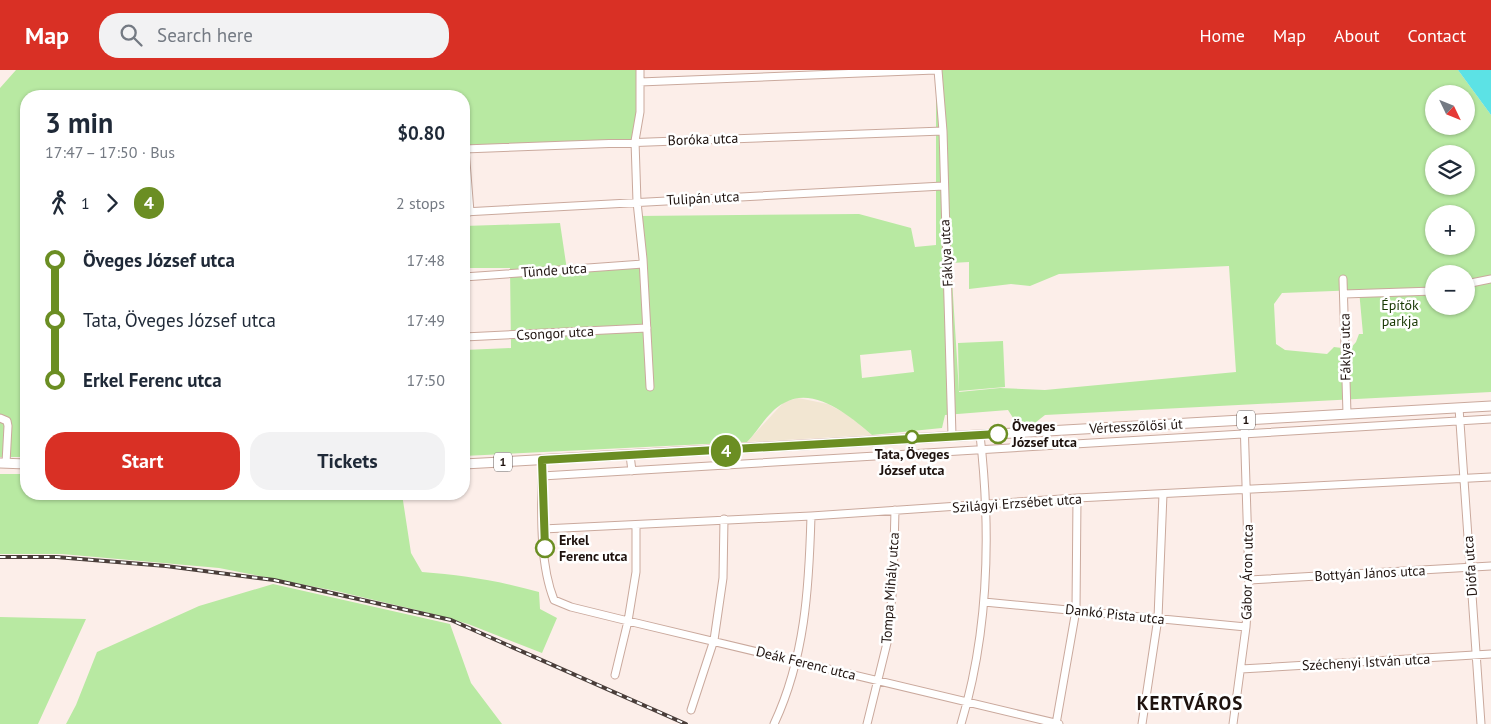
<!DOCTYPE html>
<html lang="en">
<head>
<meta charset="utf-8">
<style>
  body { margin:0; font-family:"PT Sans",sans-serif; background:#f2f2f3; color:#1f2937; height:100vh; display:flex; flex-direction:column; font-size:19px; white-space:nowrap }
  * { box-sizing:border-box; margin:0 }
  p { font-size:16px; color:#747a83 }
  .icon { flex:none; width:28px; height:28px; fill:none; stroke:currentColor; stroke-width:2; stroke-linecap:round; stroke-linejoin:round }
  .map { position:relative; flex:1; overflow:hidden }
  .side { position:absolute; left:20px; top:20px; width:450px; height:410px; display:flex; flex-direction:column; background:#fff; border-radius:20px; box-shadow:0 1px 4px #0004 }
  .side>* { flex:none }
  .badge { padding:0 10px; border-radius:16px; font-size:18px; line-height:32px }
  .needle { width:32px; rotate:133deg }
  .fabs { position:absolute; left:1425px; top:15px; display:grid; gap:10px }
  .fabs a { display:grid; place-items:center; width:50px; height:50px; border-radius:50%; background:#fff; box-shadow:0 1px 4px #0004; font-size:25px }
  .map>.badge { position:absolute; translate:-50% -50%; box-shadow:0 0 0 2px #fff }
  .legs { display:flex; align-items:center; gap:8px; height:55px; padding:0 25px; font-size:16px }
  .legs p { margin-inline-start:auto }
  .overview { display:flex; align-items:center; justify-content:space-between; height:85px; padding:0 25px }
  h1 { font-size:28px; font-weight:700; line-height:38px }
  .cta { display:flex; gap:10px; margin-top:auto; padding:10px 25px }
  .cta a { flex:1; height:58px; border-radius:20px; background:#d93025; color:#fff; font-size:20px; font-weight:700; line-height:58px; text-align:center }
  .cta a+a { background:#f2f2f3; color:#1f2937 }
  ul { padding:0 25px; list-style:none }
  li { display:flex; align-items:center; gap:18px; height:60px; font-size:19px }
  li i { display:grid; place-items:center; width:8px; height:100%; margin:0 6px; background:currentColor }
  li i::after { content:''; width:12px; height:12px; margin:-6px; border:4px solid; border-radius:50%; background:#fff }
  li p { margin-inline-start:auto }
  li:first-child i { background:linear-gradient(#0000 50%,currentColor 0) }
  li:last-child i { background:linear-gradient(currentColor 50%,#0000 0) }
  header { display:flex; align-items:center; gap:30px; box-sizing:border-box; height:70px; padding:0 25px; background:#d93025; color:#fff }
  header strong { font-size:24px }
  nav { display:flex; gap:28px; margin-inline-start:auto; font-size:18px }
  .search { width:350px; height:45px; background:#f2f2f3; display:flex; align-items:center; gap:12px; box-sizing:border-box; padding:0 18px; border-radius:20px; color:#747a83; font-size:19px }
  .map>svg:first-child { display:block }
  .commercial { fill:#f2e6d2 }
  .green { fill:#b8e9a2; fill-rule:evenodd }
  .water { fill:#5ce2e5 }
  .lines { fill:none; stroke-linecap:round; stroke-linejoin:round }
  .minor-casing { stroke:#caa99d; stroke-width:9 }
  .major-casing { stroke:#caa99d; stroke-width:11 }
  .minor { stroke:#fff; stroke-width:7 }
  .major { stroke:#fff; stroke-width:9 }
  .rail-casing { stroke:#4a3e3a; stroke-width:4 }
  .rail { stroke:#fff; stroke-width:2; stroke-dasharray:5.5; stroke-linecap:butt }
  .line-1-casing { stroke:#fff; stroke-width:11 }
  .line-1 { stroke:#6b8e23; stroke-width:8 }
  .stop-1-dot { fill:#fff; stroke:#6b8e23; stroke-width:2.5 }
  .labels { text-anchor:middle; stroke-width:5; stroke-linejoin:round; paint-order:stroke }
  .shield { fill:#fff; stroke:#625956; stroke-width:1 }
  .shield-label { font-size:12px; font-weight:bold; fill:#1e120e }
  .street-label { font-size:14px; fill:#1e120e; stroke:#fff }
  .park-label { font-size:14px; fill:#173702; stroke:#fff }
  .stop-label { font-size:14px; font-weight:bold; fill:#1e120e; stroke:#fff; text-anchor:start }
  .district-label { font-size:19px; font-weight:bold; letter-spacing:1px; fill:#1e120e; stroke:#fff }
</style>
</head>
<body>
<header>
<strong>Map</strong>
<div class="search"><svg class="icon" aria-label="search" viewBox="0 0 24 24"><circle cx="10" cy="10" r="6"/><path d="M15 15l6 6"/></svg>Search here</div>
<nav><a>Home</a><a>Map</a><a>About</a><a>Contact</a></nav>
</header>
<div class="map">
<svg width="1491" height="654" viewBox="0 0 1491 654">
  <rect width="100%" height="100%" fill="#fceee9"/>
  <path class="commercial" d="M798,328L828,334L848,345L872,365L747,372L784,332Z"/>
  <path class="green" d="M16,0H640L635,71H579L464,78V26H26V387H0V18Z
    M936,0H1458L1491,45V322L1045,345L1031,356L1017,354L1008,340L945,345L942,358L872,365C851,347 814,315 784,333C768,341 759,360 747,372L464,386V280L511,278L510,198H464V156L560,153L567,200L640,198L637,146L859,144L911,158L915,177L936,175ZM1434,24H1466V56H1434ZM1434,84H1466V116H1434ZM1434,144H1466V176H1434ZM969,192V219L1011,214L1030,216L1059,204L1229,196L1236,302L1045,320L1000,318L959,322L951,193ZM1434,204H1466V236H1434ZM1359,220L1363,264H1359L1356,272L1350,279L1334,277L1327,284L1285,280L1276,274L1274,234L1282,223ZM911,280L914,302L862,308L860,285Z
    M1003,271L1005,317L959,321L958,273Z
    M0,404H26V424H402L411,483L422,502C463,505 500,511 539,522L540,539L557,548L542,583L468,554L429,543L336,521L219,498L62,484H0Z
    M273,514L450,554L471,613L502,654H66L76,635L97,582L199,536Z
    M0,547L86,549L38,654H0Z"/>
  <path class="water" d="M1458,0H1491V45Z"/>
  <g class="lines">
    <g class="minor-casing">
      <path id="minor" d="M640,0V42L635,71L637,132L643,189L650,317
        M938,0L943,61L952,365
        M640,12L935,0
        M464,79L943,61
        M465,79L470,142
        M464,142L943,116
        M464,207L643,194
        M1343,209L1347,344
        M1466,214L1491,209
        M1344,224L1434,221
        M464,267L647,258
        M1459,338L1481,654
        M0,348L7,351L8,356L6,393
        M630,385L632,401
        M542,390C542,433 538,490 554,530L571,537L628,551L1059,654
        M542,406L1491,349
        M543,459L811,446L1077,428L1491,407
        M1249,510L1491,496
        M984,532L1246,557
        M1241,599L1491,584
        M615,605L628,551L636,502V455
        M691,640L714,570L723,508L724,449
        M774,654C805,588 809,518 811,446
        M867,654L887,573L893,516L895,440
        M961,654C989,561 991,461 980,365
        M1056,654L1076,540L1077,428
        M1142,654L1158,548L1163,424
        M1233,654L1246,557L1249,510L1244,350"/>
    </g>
    <g class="major-casing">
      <path id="major" d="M0,393L26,394
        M464,394L1491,336"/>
    </g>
    <use href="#minor" class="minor"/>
    <use href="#major" class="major"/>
    <g class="rail-casing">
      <path id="rail" d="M0,487H56L166,496L274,510L451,550L686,654"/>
    </g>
    <use href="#rail" class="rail"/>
  </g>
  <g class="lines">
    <g class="line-1-casing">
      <path id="line-1" d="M545,478L542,390L998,364"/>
    </g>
    <use href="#line-1" class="line-1"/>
  </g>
  <g class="stop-1-dot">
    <circle cx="998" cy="364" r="9"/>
    <circle cx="912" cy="367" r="6"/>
    <circle cx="545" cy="478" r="9"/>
  </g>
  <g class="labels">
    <g class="shield">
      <rect x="1237" y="340.5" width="18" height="19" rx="4"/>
      <rect x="494" y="382.5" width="18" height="19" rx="4"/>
    </g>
    <g class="shield-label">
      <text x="1246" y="354">1</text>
      <text x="503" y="396">1</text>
    </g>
    <g class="street-label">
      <text transform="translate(703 69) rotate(-2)" y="5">Boróka utca</text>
      <text transform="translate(703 128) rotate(-3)" y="5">Tulipán utca</text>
      <text transform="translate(946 183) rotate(-93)" y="5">Fáklya utca</text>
      <text transform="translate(554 200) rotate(-4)" y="5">Tünde utca</text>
      <text transform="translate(555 263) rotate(-3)" y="5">Csongor utca</text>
      <text transform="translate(1345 277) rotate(-91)" y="5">Fáklya utca</text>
      <text transform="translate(1136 356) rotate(-3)" y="5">Vértesszőlősi út</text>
      <text transform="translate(1017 433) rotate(-4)" y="5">Szilágyi Erzsébet utca</text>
      <text transform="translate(1470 496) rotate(-94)" y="5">Diófa utca</text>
      <text transform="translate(1247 502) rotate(-89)" y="5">Gábor Áron utca</text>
      <text transform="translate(1370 503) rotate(-3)" y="5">Bottyán János utca</text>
      <text transform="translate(890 518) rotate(-86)" y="5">Tompa Mihály utca</text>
      <text transform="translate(1115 544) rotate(6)" y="5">Dankó Pista utca</text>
      <text transform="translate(1366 592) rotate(-3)" y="5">Széchenyi István utca</text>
      <text transform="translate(806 593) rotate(14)" y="5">Deák Ferenc utca</text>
    </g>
    <g class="park-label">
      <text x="1400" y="240">Építők<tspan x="1400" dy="16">parkja</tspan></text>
    </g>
    <g class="stop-label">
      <text x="1012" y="361">Öveges<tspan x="1012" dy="16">József utca</tspan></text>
      <text x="912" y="389" text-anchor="middle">Tata, Öveges<tspan x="912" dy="16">József utca</tspan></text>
      <text x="559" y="475">Erkel<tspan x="559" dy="16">Ferenc utca</tspan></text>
    </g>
    <g class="district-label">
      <text x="1190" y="640">KERTVÁROS</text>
    </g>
  </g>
</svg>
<div class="fabs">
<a><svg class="needle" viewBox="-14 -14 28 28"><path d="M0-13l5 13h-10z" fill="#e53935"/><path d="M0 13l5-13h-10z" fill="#747a83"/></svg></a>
<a><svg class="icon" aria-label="layers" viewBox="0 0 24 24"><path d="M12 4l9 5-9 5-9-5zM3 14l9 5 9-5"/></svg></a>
<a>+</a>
<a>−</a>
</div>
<b class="badge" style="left:726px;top:381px;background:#6b8e23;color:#fff">4</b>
<section class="side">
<div class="overview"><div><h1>3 min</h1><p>17:47 – 17:50 · Bus</p></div><b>$0.80</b></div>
<div class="legs"><svg class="icon" aria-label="walk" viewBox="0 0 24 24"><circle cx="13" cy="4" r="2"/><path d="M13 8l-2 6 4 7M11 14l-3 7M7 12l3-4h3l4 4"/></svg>1<svg class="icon" aria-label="forward" viewBox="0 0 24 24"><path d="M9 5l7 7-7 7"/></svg><b class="badge" style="background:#6b8e23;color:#fff">4</b><p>2 stops</p></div>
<ul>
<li><i style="color:#6b8e23"></i><b>Öveges József utca</b><p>17:48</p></li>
<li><i style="color:#6b8e23"></i><span>Tata, Öveges József utca</span><p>17:49</p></li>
<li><i style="color:#6b8e23"></i><b>Erkel Ferenc utca</b><p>17:50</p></li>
</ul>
<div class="cta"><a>Start</a><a>Tickets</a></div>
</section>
</div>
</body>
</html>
